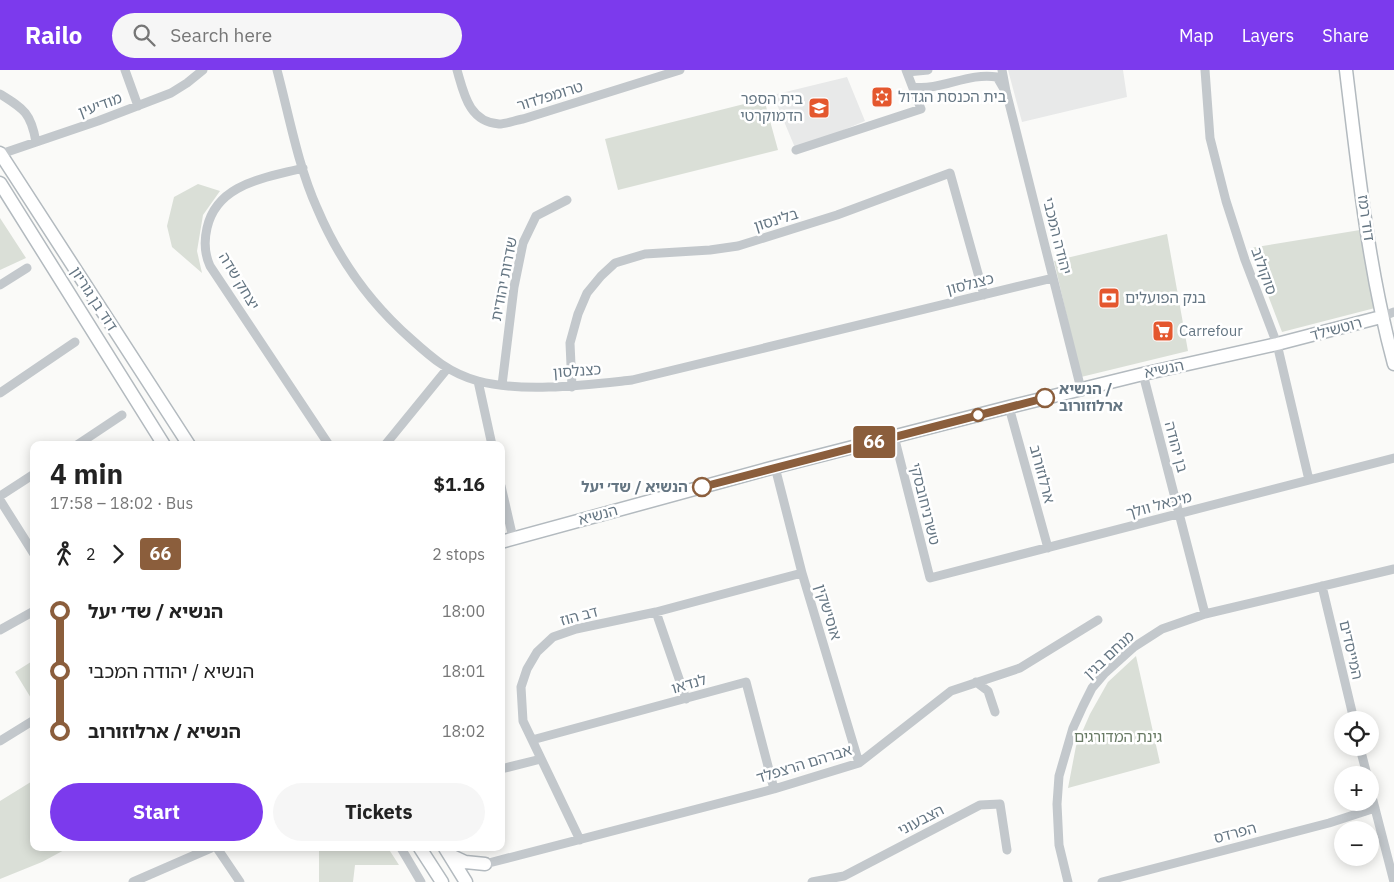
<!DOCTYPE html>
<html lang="en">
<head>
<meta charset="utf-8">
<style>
  body { margin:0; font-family:"IBM Plex Sans","Noto Sans Hebrew",sans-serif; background:#f6f6f6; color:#222; height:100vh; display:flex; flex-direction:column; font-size:19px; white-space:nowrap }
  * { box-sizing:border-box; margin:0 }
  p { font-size:16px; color:#767676 }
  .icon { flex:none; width:28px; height:28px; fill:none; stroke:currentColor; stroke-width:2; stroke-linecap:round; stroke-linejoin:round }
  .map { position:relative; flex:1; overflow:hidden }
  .drawer { position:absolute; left:30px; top:371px; width:475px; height:410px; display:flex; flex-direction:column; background:#fff; border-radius:10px; box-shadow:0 2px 12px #0003 }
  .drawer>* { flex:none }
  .badge { padding:0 10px; border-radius:4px; font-size:18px; line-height:32px }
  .tools { position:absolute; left:1334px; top:641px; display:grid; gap:10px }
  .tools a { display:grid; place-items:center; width:45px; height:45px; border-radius:50%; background:#fff; box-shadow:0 2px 12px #0003; font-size:25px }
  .map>.badge { position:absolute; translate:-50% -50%; box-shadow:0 0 0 2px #fff }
  .legs { display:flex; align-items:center; gap:8px; height:55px; padding:0 20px; font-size:16px }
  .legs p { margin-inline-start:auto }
  .overview { display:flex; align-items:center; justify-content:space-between; height:85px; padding:0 20px }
  h1 { font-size:28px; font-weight:700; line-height:38px }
  .button { display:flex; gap:10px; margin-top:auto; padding:10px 20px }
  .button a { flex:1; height:58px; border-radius:30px; background:#7c3aed; color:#fff; font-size:20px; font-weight:700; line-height:58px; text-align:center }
  .button a+a { background:#f6f6f6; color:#222 }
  ul { padding:0 20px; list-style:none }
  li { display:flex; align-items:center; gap:18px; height:60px; font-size:19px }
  li i { display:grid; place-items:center; width:8px; height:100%; margin:0 6px; background:currentColor }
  li i::after { content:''; width:12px; height:12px; margin:-6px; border:4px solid; border-radius:50%; background:#fff }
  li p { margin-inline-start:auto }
  li:first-child i { background:linear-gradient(#0000 50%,currentColor 0) }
  li:last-child i { background:linear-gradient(currentColor 50%,#0000 0) }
  header { display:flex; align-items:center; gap:30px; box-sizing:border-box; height:70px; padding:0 25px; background:#7c3aed; color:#fff }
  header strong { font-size:24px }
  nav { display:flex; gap:28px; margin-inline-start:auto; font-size:18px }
  .search { width:350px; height:45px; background:#f6f6f6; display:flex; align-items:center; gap:12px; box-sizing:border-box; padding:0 18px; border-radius:28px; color:#767676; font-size:19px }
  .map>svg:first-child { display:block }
  .built { fill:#e8e9e9 }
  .green { fill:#dadfd7 }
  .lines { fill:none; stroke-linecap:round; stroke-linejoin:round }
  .secondary-casing { stroke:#b3babf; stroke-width:15 }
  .street { stroke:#c3c8cc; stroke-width:9 }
  .secondary { stroke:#fff; stroke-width:12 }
  .line-1-casing { stroke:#fff; stroke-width:11 }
  .line-1 { stroke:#8b5e3c; stroke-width:8 }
  .stop-1-dot { fill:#fff; stroke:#8b5e3c; stroke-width:2.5 }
  .labels { text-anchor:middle; stroke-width:5; stroke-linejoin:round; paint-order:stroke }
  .street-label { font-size:15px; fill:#657683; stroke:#fff }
  .poi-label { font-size:15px; fill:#657683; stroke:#fff; text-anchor:start }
  .stop-label { font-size:15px; font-weight:bold; fill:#657683; stroke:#fff; text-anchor:start }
  .park-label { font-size:15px; fill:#687a64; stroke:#fff }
</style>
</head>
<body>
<header>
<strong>Railo</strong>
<div class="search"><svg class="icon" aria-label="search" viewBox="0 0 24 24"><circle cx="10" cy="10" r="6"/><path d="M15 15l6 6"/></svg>Search here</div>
<nav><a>Map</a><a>Layers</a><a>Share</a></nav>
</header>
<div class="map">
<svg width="1394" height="812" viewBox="0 0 1394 812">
  <rect width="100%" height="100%" fill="#fafaf8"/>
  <path class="built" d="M1008,0H1123L1127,27L1022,52Z
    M847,7L865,51L796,80L773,25Z"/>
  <path class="green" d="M764,29L778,80L618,120L605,69Z
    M198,114L220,121L203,145L197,181L202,203L172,177L167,156L174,127Z
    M0,148L26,188L0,200Z
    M1360,160L1375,238L1282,262L1250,178Z
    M1167,164L1188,281L1081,307L1054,191Z
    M1136,586L1160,693L1068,718L1076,676L1090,644L1108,612Z
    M34,590V633L15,602Z
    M34,710V778H68L42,792L0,809V731Z
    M319,778H388L399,795H355L353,812H319Z"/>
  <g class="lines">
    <g class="secondary-casing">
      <path id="secondary" d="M1346,0C1358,98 1368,198 1394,294
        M0,83L189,375
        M0,113L164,375
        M501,472L775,397L1009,337L1143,304L1277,274L1381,247
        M420,778L442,812
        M445,778L466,812
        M450,785L465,792L485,794"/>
    </g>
    <path class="street" d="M125,0L138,36
      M277,0C289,45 298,96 317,138C338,188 370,233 411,269C432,288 449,303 478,311C524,323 585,315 632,310L1053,208
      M457,0C464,24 469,52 499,54C506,54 516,50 523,49L680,0
      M1002,0L1006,21L1081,319
      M1205,0L1210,68L1226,131L1245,190L1277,274L1309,410
      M907,2L928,0
      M913,17C941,21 968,2 997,7L1004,19
      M0,24C24,39 31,43 36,72
      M796,80L921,39L906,0
      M1,84L98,51L171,23L187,13L203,0
      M303,98C266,108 217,113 207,158C204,171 205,185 210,196L329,375
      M0,215L27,198
      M1381,247L1394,242
      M1143,304L1205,544
      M478,311L492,375
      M502,315L514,217L523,173L536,146L567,130
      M572,317L570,273L578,244L587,223L601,206L615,193L645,184L710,180L738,176L837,145L950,103L984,225
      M0,323L75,272
      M1009,337L1048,478
      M894,366L930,508L1394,388
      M77,375L122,345
      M385,375L447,299
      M775,397L802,503L859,693
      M501,416L513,468
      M0,426L34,404
      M0,430L34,484
      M1322,516L1354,650
      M656,542L686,629
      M0,560L34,541
      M976,612L988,621L995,642
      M532,670L746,612L774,719
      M0,671L34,650
      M1360,678L1367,705
      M501,699L541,689
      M1370,719L1394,812
      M580,770L523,651L521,617L527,599L537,582L553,567L576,559L656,542L802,503
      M217,778L240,812
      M401,778L421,812
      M485,794L774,719L859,693L951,621L1020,598L1098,550
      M133,812L211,778
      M812,812L844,806L980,735L1000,734L1007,780
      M1068,812L1059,775L1057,734L1059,706L1073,658L1083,636L1092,618L1104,604L1134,577L1162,559L1205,544L1394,499
      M1102,812L1329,753L1375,738"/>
    <use href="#secondary" class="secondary"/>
  </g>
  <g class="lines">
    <g class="line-1-casing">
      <path id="line-1" d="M702,417L1045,328"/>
    </g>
    <use href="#line-1" class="line-1"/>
  </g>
  <defs>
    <g id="synagogue-square" transform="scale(1.125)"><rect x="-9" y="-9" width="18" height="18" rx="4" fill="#e4572e" stroke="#fff"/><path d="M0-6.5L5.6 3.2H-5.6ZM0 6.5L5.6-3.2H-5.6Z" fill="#fff"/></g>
    <g id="school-square" transform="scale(1.125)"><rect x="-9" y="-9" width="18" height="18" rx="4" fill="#e4572e" stroke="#fff"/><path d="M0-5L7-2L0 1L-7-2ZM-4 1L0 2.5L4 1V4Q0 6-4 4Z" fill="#fff"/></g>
    <g id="bank-square" transform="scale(1.125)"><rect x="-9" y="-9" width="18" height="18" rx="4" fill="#e4572e" stroke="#fff"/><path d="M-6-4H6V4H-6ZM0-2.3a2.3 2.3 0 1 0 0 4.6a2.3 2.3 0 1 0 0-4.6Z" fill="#fff"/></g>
    <g id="supermarket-square" transform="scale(1.125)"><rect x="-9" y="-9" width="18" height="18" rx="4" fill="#e4572e" stroke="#fff"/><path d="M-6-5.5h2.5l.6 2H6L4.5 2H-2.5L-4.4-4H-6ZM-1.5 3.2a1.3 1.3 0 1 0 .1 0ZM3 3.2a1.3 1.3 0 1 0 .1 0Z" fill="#fff"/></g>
  </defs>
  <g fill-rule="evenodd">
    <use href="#synagogue-square" x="882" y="27"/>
    <use href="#school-square" x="819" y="38"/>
    <use href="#bank-square" x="1109" y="228"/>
    <use href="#supermarket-square" x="1163" y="261"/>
  </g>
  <g class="stop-1-dot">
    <circle cx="1045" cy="328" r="9"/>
    <circle cx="978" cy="345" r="6"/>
    <circle cx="702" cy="417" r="9"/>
  </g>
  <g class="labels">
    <g class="street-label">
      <text transform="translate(550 26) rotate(-17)" y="5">טרומפלדור</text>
      <text transform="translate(100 35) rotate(-20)" y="5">מודיעין</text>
      <text transform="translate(1366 148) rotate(82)" y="5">דוד רמז</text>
      <text transform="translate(776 150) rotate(-17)" y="5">בלינסון</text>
      <text transform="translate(1057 166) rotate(76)" y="5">יהודה המכבי</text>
      <text transform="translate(1264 201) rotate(70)" y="5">סוקולוב</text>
      <text transform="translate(504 209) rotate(-79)" y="5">שדרות יהודית</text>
      <text transform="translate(239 211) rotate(59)" y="5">יצחק שדה</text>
      <text transform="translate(970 214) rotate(-14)" y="5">כצנלסון</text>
      <text transform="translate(94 229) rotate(57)" y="5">דוד בן גוריון</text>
      <text transform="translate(1336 259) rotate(-15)" y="5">רוטשילד</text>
      <text transform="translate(1164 299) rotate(-12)" y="5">הנשיא</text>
      <text transform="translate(577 301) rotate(-4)" y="5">כצנלסון</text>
      <text transform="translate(1176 377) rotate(75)" y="5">בן יהודה</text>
      <text transform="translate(1042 404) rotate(75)" y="5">ארלוזורוב</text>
      <text transform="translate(925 434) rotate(76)" y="5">טשרניחובסקי</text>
      <text transform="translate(1159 435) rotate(-15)" y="5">מיכאל וולך</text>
      <text transform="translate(598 445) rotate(-15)" y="5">הנשיא</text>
      <text transform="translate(828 542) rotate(73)" y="5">אוסישקין</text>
      <text transform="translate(579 546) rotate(-15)" y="5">דב הוז</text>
      <text transform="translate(1351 580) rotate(77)" y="5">המייסדים</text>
      <text transform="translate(1109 585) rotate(-43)" y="5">מנחם בגין</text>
      <text transform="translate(689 614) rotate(-16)" y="5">לנדאו</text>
      <text transform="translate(804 694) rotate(-17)" y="5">אברהם הרצפלד</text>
      <text transform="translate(921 750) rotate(-27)" y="5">הצבעוני</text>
      <text transform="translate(1235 763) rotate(-15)" y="5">הפרדס</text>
    </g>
    <g class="poi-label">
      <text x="898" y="32">בית הכנסת הגדול</text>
      <text x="803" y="34" text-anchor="end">בית הספר<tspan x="803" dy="17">הדמוקרטי</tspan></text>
      <text x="1125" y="233">בנק הפועלים</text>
      <text x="1179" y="266">Carrefour</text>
    </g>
    <g class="stop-label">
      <text x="1059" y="324">הנשיא /<tspan x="1059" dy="17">ארלוזורוב</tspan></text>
      <text x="688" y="422" text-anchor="end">הנשיא / שד׳ יעל</text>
    </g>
    <g class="park-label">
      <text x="1118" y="672">גינת המדורגים</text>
    </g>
  </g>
</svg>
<div class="tools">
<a><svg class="icon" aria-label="locate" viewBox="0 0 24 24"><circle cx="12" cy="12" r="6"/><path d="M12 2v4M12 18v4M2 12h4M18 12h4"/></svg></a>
<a>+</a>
<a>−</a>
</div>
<b class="badge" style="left:874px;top:372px;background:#8b5e3c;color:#fff">66</b>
<section class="drawer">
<div class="overview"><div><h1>4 min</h1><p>17:58 – 18:02 · Bus</p></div><b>$1.16</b></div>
<div class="legs"><svg class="icon" aria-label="walk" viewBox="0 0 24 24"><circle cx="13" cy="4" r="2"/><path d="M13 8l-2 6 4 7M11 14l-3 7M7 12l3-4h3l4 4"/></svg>2<svg class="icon" aria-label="forward" viewBox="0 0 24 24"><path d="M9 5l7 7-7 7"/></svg><b class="badge" style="background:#8b5e3c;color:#fff">66</b><p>2 stops</p></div>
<ul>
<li><i style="color:#8b5e3c"></i><b>הנשיא / שד׳ יעל</b><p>18:00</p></li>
<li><i style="color:#8b5e3c"></i><span>הנשיא / יהודה המכבי</span><p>18:01</p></li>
<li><i style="color:#8b5e3c"></i><b>הנשיא / ארלוזורוב</b><p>18:02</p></li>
</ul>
<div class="button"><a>Start</a><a>Tickets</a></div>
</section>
</div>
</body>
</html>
